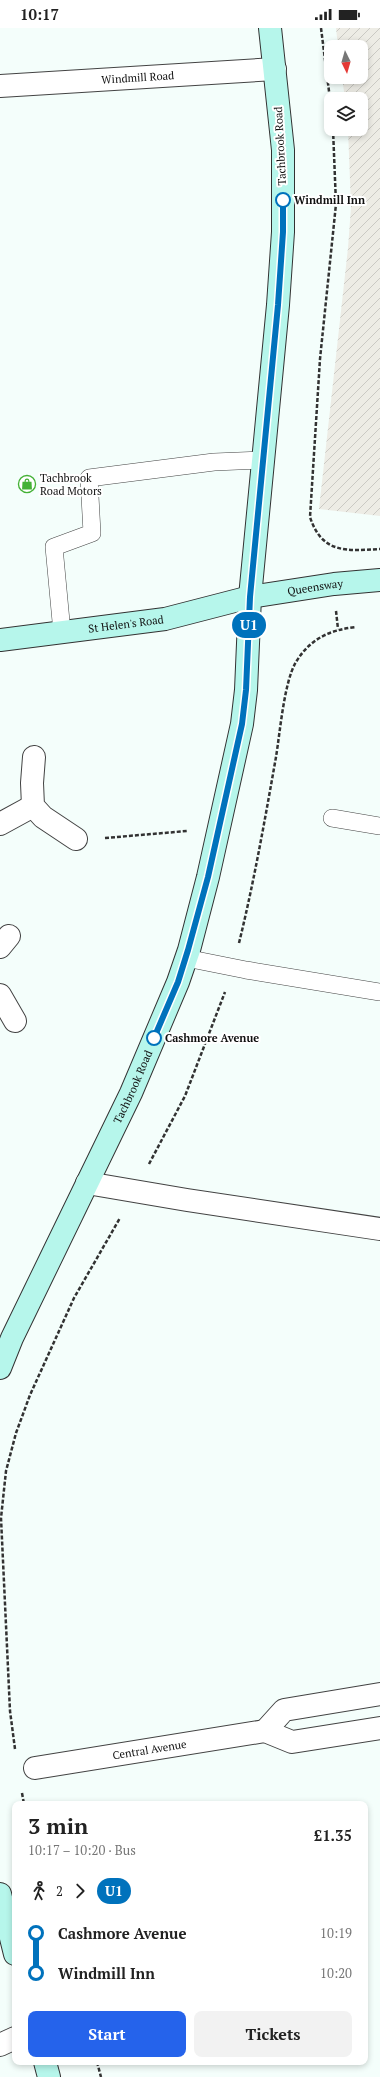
<!DOCTYPE html>
<html lang="en">
<head>
<meta charset="utf-8">
<style>
  body { margin:0; font-family:"PT Serif",serif; background:#f2f2f2; color:#222; height:100vh; display:flex; flex-direction:column; font-size:15px; white-space:nowrap }
  * { box-sizing:border-box; margin:0 }
  p { font-size:13px; color:#767676 }
  .icon { flex:none; width:22px; height:22px; fill:none; stroke:currentColor; stroke-width:2; stroke-linecap:round; stroke-linejoin:round }
  .map { position:relative; flex:1; overflow:hidden }
  .panel { position:absolute; left:12px; top:1773px; width:356px; height:264px; display:flex; flex-direction:column; background:#fff; border-radius:8px; box-shadow:0 2px 6px #0003 }
  .panel>* { flex:none }
  .badge { padding:0 8px; border-radius:13px; font-size:14px; line-height:26px }
  .needle { width:26px; rotate:175deg }
  .buttons { position:absolute; left:324px; top:12px; display:grid; gap:8px }
  .buttons a { display:grid; place-items:center; width:44px; height:44px; border-radius:8px; background:#fff; box-shadow:0 2px 6px #0003; font-size:20px }
  .map>.badge { position:absolute; translate:-50% -50%; box-shadow:0 0 0 2px #fff }
  .legs { display:flex; align-items:center; gap:6px; height:44px; padding:0 16px; font-size:13px }
  .legs p { margin-inline-start:auto }
  .headline { display:flex; align-items:center; justify-content:space-between; height:68px; padding:0 16px }
  h1 { font-size:22px; font-weight:800; line-height:30px }
  .action { display:flex; gap:8px; margin-top:auto; padding:8px 16px }
  .action a { flex:1; height:46px; border-radius:8px; background:#2563eb; color:#fff; font-size:16px; font-weight:800; line-height:46px; text-align:center }
  .action a+a { background:#f2f2f2; color:#222 }
  ul { padding:0 16px; list-style:none }
  li { display:flex; align-items:center; gap:14px; height:40px; font-size:15px }
  li i { display:grid; place-items:center; width:6px; height:100%; margin:0 5px; background:currentColor }
  li i::after { content:''; width:10px; height:10px; margin:-5px; border:3px solid; border-radius:50%; background:#fff }
  li p { margin-inline-start:auto }
  li:first-child i { background:linear-gradient(#0000 50%,currentColor 0) }
  li:last-child i { background:linear-gradient(currentColor 50%,#0000 0) }
  .status { display:flex; justify-content:space-between; align-items:center; height:28px; padding:0 20px; background:#fff; direction:ltr }
  .status svg { height:11px; fill:currentColor }
  .map>svg:first-child { display:block }
  .industrial { fill:url(#industrial-furrows) }
  .lines { fill:none; stroke-linecap:round; stroke-linejoin:round }
  .lane-casing { stroke:#434343; stroke-width:18 }
  .street-casing { stroke:#434343; stroke-width:24 }
  .secondary-casing { stroke:#323232; stroke-width:24 }
  .path { stroke:#323232; stroke-width:2.5; stroke-dasharray:4 2; stroke-linecap:butt }
  .lane { stroke:#fff; stroke-width:17 }
  .street { stroke:#fff; stroke-width:22 }
  .secondary { stroke:#b6f6eb; stroke-width:22 }
  .line-1-casing { stroke:#fff; stroke-width:9 }
  .line-1 { stroke:#0072bc; stroke-width:6 }
  .stop-1-dot { fill:#fff; stroke:#0072bc; stroke-width:2 }
  .labels { text-anchor:middle; stroke-width:4; stroke-linejoin:round; paint-order:stroke }
  .street-label { font-size:11px; fill:#101010; stroke:#fff }
  .stop-label { font-size:11px; font-weight:bold; fill:#101010; stroke:#fff; text-anchor:start }
  .poi-label { font-size:11px; fill:#101010; stroke:#fff; text-anchor:start }
</style>
</head>
<body>
<div class="status"><b>10:17</b><svg viewBox="0 0 49 12"><path d="M0 12V9h3v3zM5 12V6h3v6zM10 12V3h3v9zM15 12V0h3v12zM26 1h20v11H26zM47 4h2v5h-2z"/></svg></div>
<div class="map">
<svg width="380" height="2049" viewBox="0 0 380 2049">
  <defs>
    <pattern id="industrial-furrows" width="10" height="10" patternUnits="userSpaceOnUse"><rect width="10" height="10" fill="#edece5"/><path d="M-1 1l2-2M0 10L10 0M9 11l2-2" fill="none" stroke="#cac9c3"/></pattern>
  </defs>
  <rect width="100%" height="100%" fill="#f4fefb"/>
  <path class="industrial" d="M336,0H380V488L319,481L348,220L351,179L348,101H361V71H345L342,49H361V19H338Z"/>
  <g class="lines">
    <g class="lane-casing">
      <path id="lane" d="M62,604L54,519L92,505L89,450L214,434L263,432
        M332,790L380,798
        M186,930L246,942L380,964"/>
    </g>
    <g class="street-casing">
      <g id="street">
        <path id="s1" d="M0,58L275,41"/>
        <path d="M34,729L32,755L33,778L43,789L76,811"/>
        <path d="M0,796L33,778"/>
        <path d="M0,919L9,908"/>
        <path d="M0,967L15,993"/>
        <path d="M87,1155L187,1172L380,1201"/>
        <path d="M265,1703L284,1682L380,1666"/>
        <path id="s2" d="M35,1740L265,1703L292,1714L380,1700"/>
        <path d="M0,2017L15,2010"/>
      </g>
    </g>
    <g class="secondary-casing">
      <g id="secondary">
        <path id="s3" d="M0,612L165,591L250,569L334,556L380,552"/>
        <path id="s4" d="M0,1340L12,1310L131,1065L178,954L189,922L208,849L242,696L246,662L250,569L278,277L283,204V122L270,0"/>
        <path d="M0,1866L15,1926"/>
        <path d="M45,2034L49,2049"/>
      </g>
    </g>
    <path class="path" d="M321,0L331,79
      M333,101L336,176L320,331L310,489C322,526 347,523 380,521
      M336,583L338,601
      M105,810L187,803
      M239,915C254,854 265,791 276,729C280,705 284,654 296,634C310,611 329,602 356,599
      M149,1136L185,1068L225,964
      M15,1721L10,1683L1,1490L6,1443L16,1405L30,1367L74,1270L120,1190
      M22,1765L24,1776
      M97,2034L101,2049"/>
    <use href="#lane" class="lane"/>
    <use href="#street" class="street"/>
    <use href="#secondary" class="secondary"/>
  </g>
  <g class="lines">
    <g class="line-1-casing">
      <path id="line-1" d="M154,1010L178,954L188,922L208,849L242,696L246,662L250,569L278,277L283,204V172"/>
    </g>
    <use href="#line-1" class="line-1"/>
  </g>
  <defs>
    <g id="shop-ring" transform="scale(0.9)"><circle r="9.5" fill="#fff" stroke="#44b136" stroke-width="1.5"/><path d="M-5-2.5h2.3a2.7 3.5 0 0 1 5.4 0H5L5.5 6h-11ZM-1.5-2.5h3a1.5 2.3 0 0 0-3 0Z" fill="#44b136"/></g>
  </defs>
  <g fill-rule="evenodd">
    <use href="#shop-ring" x="27" y="456"/>
  </g>
  <g class="stop-1-dot">
    <circle cx="283" cy="172" r="7"/>
    <circle cx="154" cy="1010" r="7"/>
  </g>
  <g class="labels">
    <g class="street-label">
      <text dy="4" stroke="none"><textPath href="#s1" startOffset="138">Windmill Road</textPath></text>
      <text transform="translate(280 118) rotate(-93)" y="4">Tachbrook Road</text>
      <text dy="4" stroke="none"><textPath href="#s3" startOffset="320">Queensway</textPath></text>
      <text dy="4" stroke="none"><textPath href="#s3" startOffset="127">St Helen's Road</textPath></text>
      <text dy="4" stroke="none"><textPath href="#s4" startOffset="311">Tachbrook Road</textPath></text>
      <text dy="4" stroke="none"><textPath href="#s2" startOffset="116">Central Avenue</textPath></text>
    </g>
    <g class="stop-label">
      <text x="294" y="176">Windmill Inn</text>
      <text x="165" y="1014">Cashmore Avenue</text>
    </g>
    <g class="poi-label">
      <text x="40" y="454">Tachbrook<tspan x="40" dy="13">Road Motors</tspan></text>
    </g>
  </g>
</svg>
<div class="buttons">
<a><svg class="needle" viewBox="-14 -14 28 28"><path d="M0-13l5 13h-10z" fill="#e53935"/><path d="M0 13l5-13h-10z" fill="#767676"/></svg></a>
<a><svg class="icon" aria-label="layers" viewBox="0 0 24 24"><path d="M12 4l9 5-9 5-9-5zM3 14l9 5 9-5"/></svg></a>
</div>
<b class="badge" style="left:249px;top:597px;background:#0072bc;color:#fff">U1</b>
<section class="panel">
<div class="headline"><div><h1>3 min</h1><p>10:17 – 10:20 · Bus</p></div><b>£1.35</b></div>
<div class="legs"><svg class="icon" aria-label="walk" viewBox="0 0 24 24"><circle cx="13" cy="4" r="2"/><path d="M13 8l-2 6 4 7M11 14l-3 7M7 12l3-4h3l4 4"/></svg>2<svg class="icon" aria-label="forward" viewBox="0 0 24 24"><path d="M9 5l7 7-7 7"/></svg><b class="badge" style="background:#0072bc;color:#fff">U1</b></div>
<ul>
<li><i style="color:#0072bc"></i><b>Cashmore Avenue</b><p>10:19</p></li>
<li><i style="color:#0072bc"></i><b>Windmill Inn</b><p>10:20</p></li>
</ul>
<div class="action"><a>Start</a><a>Tickets</a></div>
</section>
</div>
</body>
</html>
